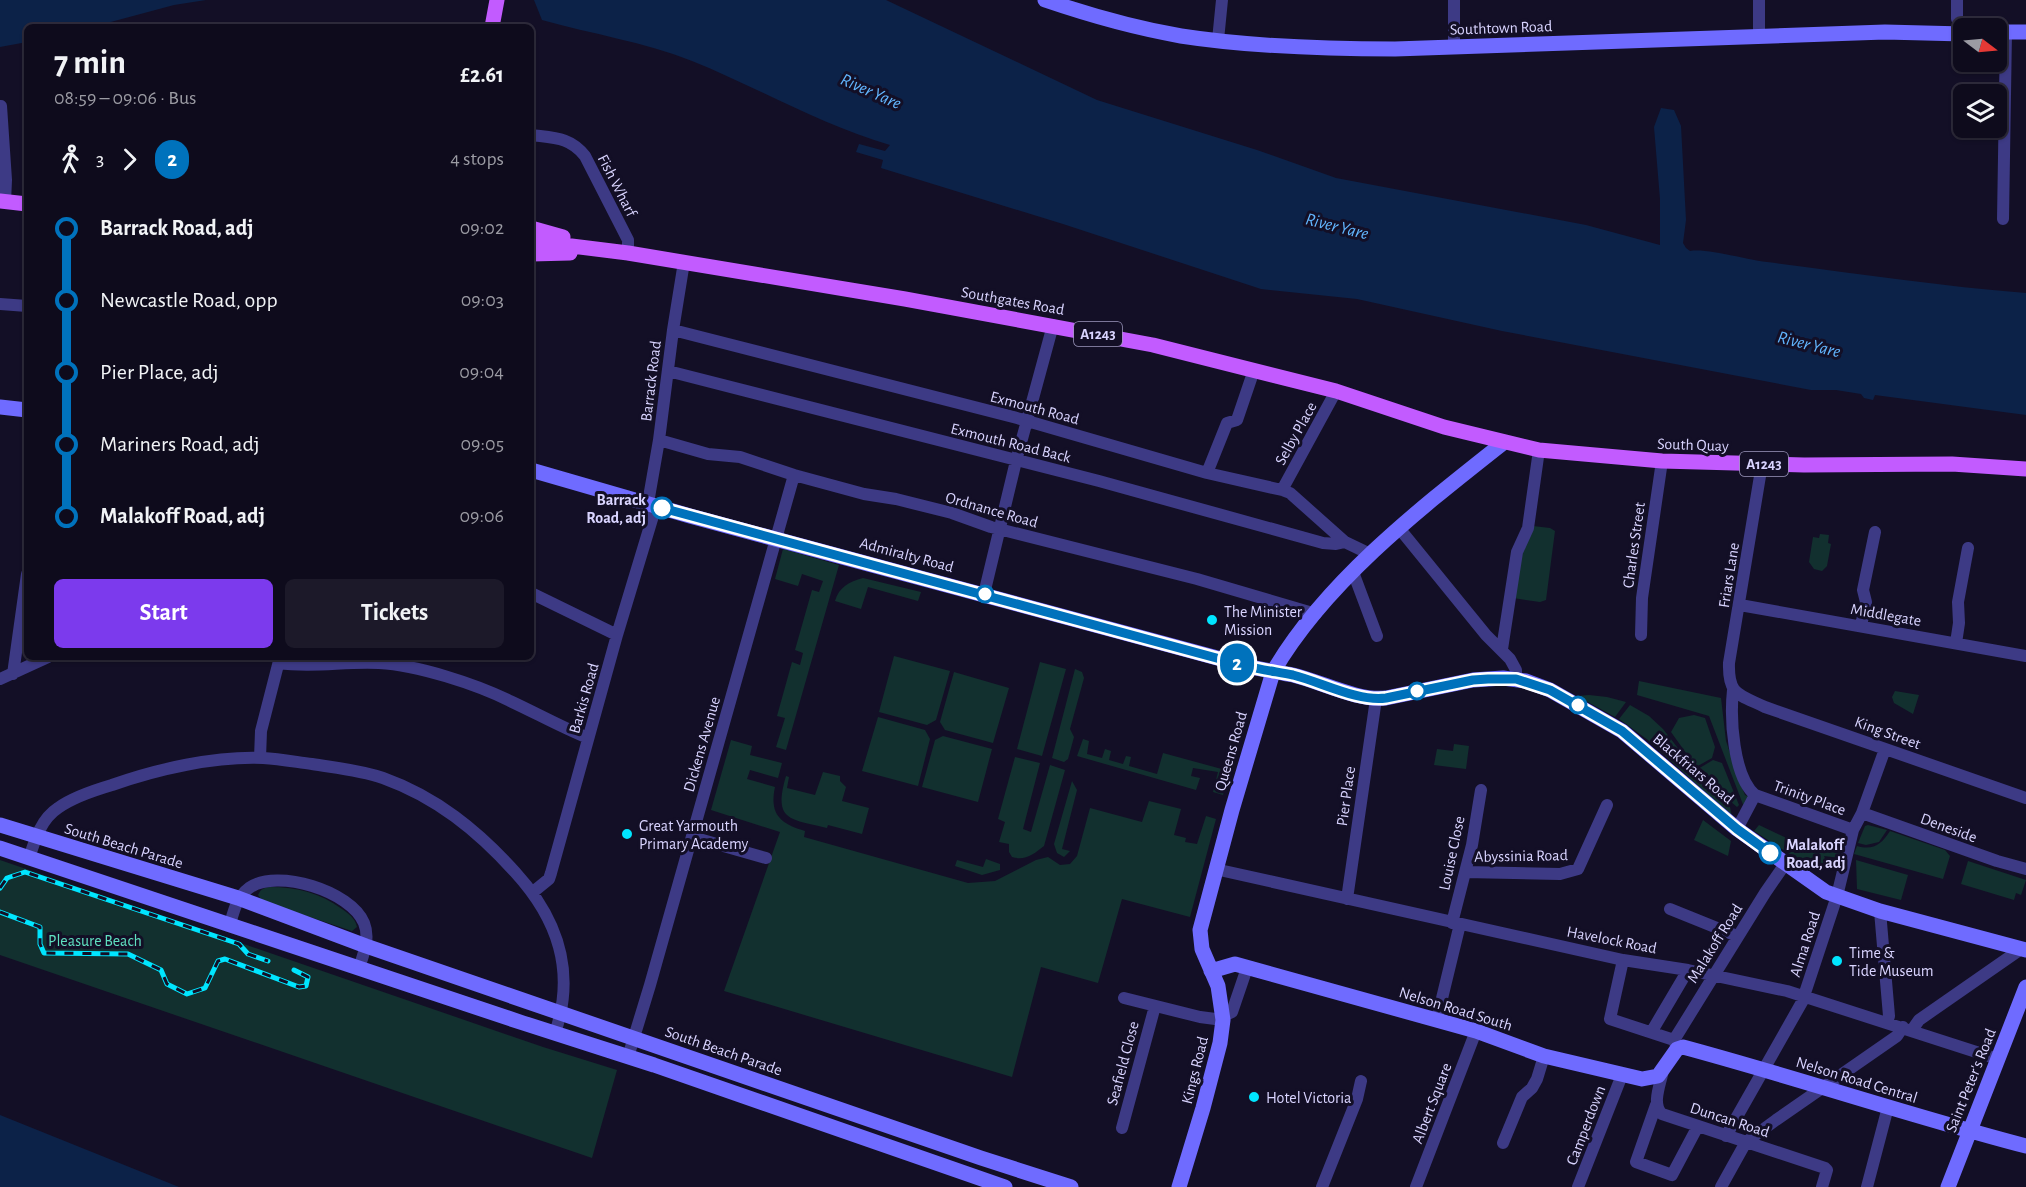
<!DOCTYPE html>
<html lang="en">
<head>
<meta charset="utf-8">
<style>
  body { margin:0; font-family:"Alegreya Sans",sans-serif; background:#1c1929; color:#f1f3f6; height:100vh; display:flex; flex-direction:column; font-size:22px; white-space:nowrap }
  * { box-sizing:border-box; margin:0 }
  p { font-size:20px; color:#9b9ba3 }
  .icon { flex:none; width:33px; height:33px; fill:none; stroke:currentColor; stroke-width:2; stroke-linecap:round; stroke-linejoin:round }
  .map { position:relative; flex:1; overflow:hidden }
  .sheet { position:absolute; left:24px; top:24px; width:510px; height:636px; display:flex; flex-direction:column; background:#0e0b1c; border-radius:9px; box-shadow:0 2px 4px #0004,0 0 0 2px #2e2b3b }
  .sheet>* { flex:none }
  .badge { padding:0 12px; border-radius:20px; font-size:21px; line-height:39px }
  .needle { width:39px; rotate:106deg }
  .fabs { position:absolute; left:1953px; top:18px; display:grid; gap:12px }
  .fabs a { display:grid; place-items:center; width:54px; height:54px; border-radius:9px; background:#0e0b1c; box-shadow:0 2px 4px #0004,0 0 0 2px #2e2b3b; font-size:30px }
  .map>.badge { position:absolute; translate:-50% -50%; box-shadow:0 0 0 3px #fff }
  .legs { display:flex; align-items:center; gap:9px; height:66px; padding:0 30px; font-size:20px }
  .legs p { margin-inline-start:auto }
  .head { display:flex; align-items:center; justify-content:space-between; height:102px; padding:0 30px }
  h1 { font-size:33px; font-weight:600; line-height:45px }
  .button { display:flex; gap:12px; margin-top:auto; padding:12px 30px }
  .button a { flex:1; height:69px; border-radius:9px; background:#7c3aed; color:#fff; font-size:24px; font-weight:600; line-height:69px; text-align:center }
  .button a+a { background:#1c1929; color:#f1f3f6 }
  ul { padding:0 30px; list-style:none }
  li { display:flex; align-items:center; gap:21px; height:72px; font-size:22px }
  li i { display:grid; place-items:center; width:9px; height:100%; margin:0 8px; background:currentColor }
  li i::after { content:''; width:15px; height:15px; margin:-8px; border:4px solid; border-radius:50%; background:#0e0b1c }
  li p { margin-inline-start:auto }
  li:first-child i { background:linear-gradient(#0000 50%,currentColor 0) }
  li:last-child i { background:linear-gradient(currentColor 50%,#0000 0) }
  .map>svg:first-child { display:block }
  .green { fill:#12302f }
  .water { fill:#0c2248 }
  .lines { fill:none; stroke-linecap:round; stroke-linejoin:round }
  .street { stroke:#3d3a85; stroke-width:12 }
  .secondary { stroke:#6f6bff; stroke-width:15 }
  .primary { stroke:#c25bff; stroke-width:15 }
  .rail-casing { stroke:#00e5ff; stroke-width:5 }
  .rail { stroke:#130f26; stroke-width:3; stroke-dasharray:9; stroke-linecap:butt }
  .line-1-casing { stroke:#fff; stroke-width:14 }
  .line-1 { stroke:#0072bc; stroke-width:9 }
  .stop-1-dot { fill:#fff; stroke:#0072bc; stroke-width:3 }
  .poi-dot { fill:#00e5ff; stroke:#130f26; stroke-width:2 }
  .labels { text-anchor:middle; stroke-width:6; stroke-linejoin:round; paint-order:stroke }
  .shield { fill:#130f26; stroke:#9e99be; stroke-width:1.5 }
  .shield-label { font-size:15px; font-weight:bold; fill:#d9d4ff }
  .street-label { font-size:16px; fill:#d9d4ff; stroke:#130f26 }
  .stop-label { font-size:16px; font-weight:bold; fill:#d9d4ff; stroke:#130f26; text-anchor:end }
  .poi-label { font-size:16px; fill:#d9d4ff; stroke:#130f26; text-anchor:start }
  .park-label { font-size:16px; fill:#5fe0c0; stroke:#130f26 }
  .water-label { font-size:18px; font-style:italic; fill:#62b6ff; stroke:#130f26 }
</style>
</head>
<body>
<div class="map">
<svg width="2026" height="1187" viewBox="0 0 2026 1187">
  <rect width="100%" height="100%" fill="#130f26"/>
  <path class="green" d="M1533,526L1550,528L1555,531L1546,600L1540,602L1513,598L1520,552Z
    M1820,534L1829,535L1828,543L1831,544L1827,566L1822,571L1814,569L1809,562L1813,537L1819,538Z
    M783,549L839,565L786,750L776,747L785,718L777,716L792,662L800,665L803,653L795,650L812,590L819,592L823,581L802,574L798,586L775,579Z
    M863,578L921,592L918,601L868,587L861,609L835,601C839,587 849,582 863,578Z
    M894,656L950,671L936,720L927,725L879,712Z
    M1040,662L1066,669L1042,756L1017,749Z
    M1075,669L1082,672L1084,678L1070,729L1074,737L1068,759L1064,762L1052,758Z
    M954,672L1009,688L993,743L945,730L940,722Z
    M1639,681L1721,698L1726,741L1742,788L1745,795L1749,797L1744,807L1709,716L1637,695Z
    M1895,691L1919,695L1913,714L1894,703L1892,697Z
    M1589,695L1607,697L1626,702L1615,717L1577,696Z
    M1630,705L1649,716L1663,729L1710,789L1730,807L1732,817L1648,740L1619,719Z
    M1694,715L1705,718L1715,747L1712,758L1696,767L1671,732L1679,718Z
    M878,717L925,730L930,739L918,786L862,771Z
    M943,736L992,749L978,802L922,787L935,740Z
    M1083,739L1089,741L1087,754L1102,758L1105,749L1111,751L1109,760L1123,764L1126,756L1131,757L1129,766L1157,774L1163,753L1229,771L1223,795L1213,792L1218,772L1193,768L1191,776L1200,778L1196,790L1077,756Z
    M731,740L752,746L750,755L782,763L778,778L750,770L747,779L775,787C769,815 781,824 805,831L804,837L968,883L995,881L1036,860L1048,857L1060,865L1070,864L1077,856L1090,808L1142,822L1149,801L1181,809L1174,835L1186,838L1185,842L1197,844L1206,816L1216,819L1190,917L1122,899L1098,983L1041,967L1012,1077L724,991L780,832L711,810Z
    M1454,744L1469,746L1466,769L1434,765L1437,749L1453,751Z
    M1015,757L1040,763L1023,829L1031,832L1050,765L1065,770L1044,846C1034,854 1025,861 1012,857L1009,852V844L999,842L1005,822L998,819Z
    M1713,760L1722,763L1739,805L1737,807L1716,789L1698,769Z
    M823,772L840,776V781L846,787L842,801L869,808L862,834L828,825L827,828C789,819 773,821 786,776L789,777L787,788L815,795Z
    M1072,781L1077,790L1062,849L1070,851L1064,857L1057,853L1054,844Z
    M1703,820L1731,841L1728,856L1694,840Z
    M1759,825L1795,842L1842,853L1840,858L1824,856L1827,863L1813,869L1754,831Z
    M1868,825L1887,830L1879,842L1866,845L1858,843L1865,826Z
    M1890,831L1945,850L1950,856L1943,879L1854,854L1857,846C1873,851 1882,844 1890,831Z
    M986,859L1000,864V870L982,875L955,866L957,860L983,867Z
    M0,860L543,1047L617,1070L592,1158L0,955Z
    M1856,860L1908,875L1901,900L1857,889Z
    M1968,861L2026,880L2021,895L2016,893L2014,900L1961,884Z
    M270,887C297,887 320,893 342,909C349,914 355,918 357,927L352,931L262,901L258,895C261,889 263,888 270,887Z"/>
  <path class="water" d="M0,0H206L174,5L92,27H27V42L0,47Z
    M534,0H886L1097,100L1257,150L1336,178L1586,225L1660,245V199L1654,127L1661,108L1674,110L1681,126L1686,220L1683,243L1686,248L1690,251C1708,248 1747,260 1767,262C1853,273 1940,286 2026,293V415L1875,395L1873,400L1864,398L1861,394L1836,390H1811L1502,331L1357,299L1261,289L1063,224L881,168L883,160L856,152L859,144L885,151L890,145C821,125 759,88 692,61C644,42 592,34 542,20Z
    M0,1115L179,1187H0Z"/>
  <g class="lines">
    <path class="street" d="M1957,0V19
      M1759,37V0
      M1218,40L1222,0
      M1454,47V0
      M1,106L6,180L5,202
      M531,135C554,138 570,137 585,156L628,240V253
      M2003,219L2006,32
      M0,304L27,306
      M673,330L1017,418L1207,473L1282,490L1290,493L1345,542L1370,554
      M668,371L1099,481L1323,543L1336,544L1345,542
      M659,440L708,454L740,457L794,475L864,494L896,499L952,513L991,527L1197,579L1316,614
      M1762,464L1729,663C1728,695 1738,694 1765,707L2026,798
      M1207,473L1227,423L1237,420L1254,370
      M1282,490L1336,391
      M648,503L659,440L673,330L684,262
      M1399,528L1486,635L1510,659L1516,670V679
      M1353,572L1377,636
      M531,593L617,635
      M984,594L1016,461L1053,325
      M1740,605L2026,656
      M1861,626L1866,602L1863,590L1875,532
      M1641,635L1642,598L1662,461
      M1956,643L1959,623L1958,602L1968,548
      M1502,649L1517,552L1528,528L1539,450
      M279,663C312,668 346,661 379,663C417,665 476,684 510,701C536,713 561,727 588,738
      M13,674L27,574
      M0,679L48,657
      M1733,690C1730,718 1733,776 1755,795L1853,830
      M260,758L261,731L280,657
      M1862,813L1997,861L2026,869
      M1737,829L1755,795
      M692,837L766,858
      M29,858C35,840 41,819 58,808C73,797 95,790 112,785C157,769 215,756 263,758C280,759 296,762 312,764C337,768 360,770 383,778C436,797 477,830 515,872C558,919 576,971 555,1033
      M1215,869L1623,960L1688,970L1787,991L1998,1059
      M1465,872L1560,874L1578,869L1607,805
      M533,892L549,879L551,873L617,635L656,506
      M1347,899L1376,699
      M1670,909L1737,936
      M1880,911L1889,1016L1887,1022
      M1452,923L1472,845L1481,790
      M230,924C234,910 237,897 249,888C277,868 351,891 364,923C370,938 364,953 359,968
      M1623,960L1610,1019L1674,1040L1677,1048
      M1124,998L1200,1017L1223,1020
      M1223,1016L1232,1012L1247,968
      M1437,1019L1460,924
      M1912,1030L1919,1020L2021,949
      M1652,1031L1688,970
      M1674,1040L1765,893L1785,864
      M628,1057L650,985L794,475
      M1663,1070C1661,1083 1651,1104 1662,1114L1825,1168L1827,1170L1822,1187
      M1656,1105L1636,1162L1672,1175L1698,1126
      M1122,1128L1155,1006
      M1726,1136L1802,1002L1837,896L1853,830L1862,813L1885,749
      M1503,1143L1522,1097L1532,1088L1537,1079L1544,1056
      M1322,1187L1357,1099L1361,1081
      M1416,1187L1476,1031
      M1578,1187L1622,1075
      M1721,1187L1746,1142L1776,1120L1897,1036L1903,1027
      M1867,1187L1888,1107"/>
    <path class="secondary" d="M1045,0C1089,15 1135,28 1181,36C1252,47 1324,49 1395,49L1885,32L1964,34
      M1996,32H2026
      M0,407L27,410
      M531,470L690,516L1247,666C1262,670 1278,672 1293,675C1322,682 1357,701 1386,698L1473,680L1503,678L1526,681L1550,690L1622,731L1737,829L1826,892L1880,911L2026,950
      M0,825L238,898L366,946L981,1158L1071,1187
      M0,848L523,1023L654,1065L1005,1187
      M1211,971L1235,964L1476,1031L1544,1056L1642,1079L1658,1076L1677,1049L1683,1047C1798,1078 1911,1116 2026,1146
      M1179,1187L1203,1108L1220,1043L1223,1020L1218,986L1202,949L1200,930L1232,810L1273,672C1325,582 1422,507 1503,443
      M1948,1187L2026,987"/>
    <path class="primary" d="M492,27L497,0
      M0,201L27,204
      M531,228L563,237
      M531,241L628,253L905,299L1153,345L1336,391L1444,427L1539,450L1662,461L1804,465L1952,464L2026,469
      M531,254L570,253"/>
    <g class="rail-casing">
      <path id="rail" d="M0,888L7,878L25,872L239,944L248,954L268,961
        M0,912L40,927V944L44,953L128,954L161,970L167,984L187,994L205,988L218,961L225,959L299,987L306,986L308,977L294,970"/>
    </g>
    <use href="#rail" class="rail"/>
  </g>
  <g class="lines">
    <g class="line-1-casing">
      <path id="line-1" d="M662,508L1246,666C1262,670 1278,672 1293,675C1321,682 1358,702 1386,698L1473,680L1488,679H1516L1550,690L1622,731L1737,829L1770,853"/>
    </g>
    <use href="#line-1" class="line-1"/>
  </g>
  <g class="stop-1-dot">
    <circle cx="662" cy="508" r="10"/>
    <circle cx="985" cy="594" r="8"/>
    <circle cx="1417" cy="691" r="8"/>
    <circle cx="1578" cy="705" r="8"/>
    <circle cx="1770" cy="853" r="10"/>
  </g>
  <g class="poi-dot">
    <circle cx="1212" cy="620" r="6"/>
    <circle cx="627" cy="834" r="6"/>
    <circle cx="1837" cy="961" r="6"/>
    <circle cx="1254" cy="1097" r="6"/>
  </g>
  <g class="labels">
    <g class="shield">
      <rect x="1074" y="322" width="48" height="24" rx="4.5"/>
      <rect x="1740" y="452" width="48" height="24" rx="4.5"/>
    </g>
    <g class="shield-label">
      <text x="1098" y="339">A1243</text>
      <text x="1764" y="469">A1243</text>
    </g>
    <g class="street-label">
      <text transform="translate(1501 27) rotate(-2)" y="6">Southtown Road</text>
      <text transform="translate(618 185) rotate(63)" y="6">Fish Wharf</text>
      <text transform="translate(1013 300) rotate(10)" y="6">Southgates Road</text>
      <text transform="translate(650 381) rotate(-83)" y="6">Barrack Road</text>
      <text transform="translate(1035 407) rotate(15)" y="6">Exmouth Road</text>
      <text transform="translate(1295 433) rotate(-61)" y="6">Selby Place</text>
      <text transform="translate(1011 442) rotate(14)" y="6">Exmouth Road Back</text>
      <text transform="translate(1693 444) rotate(2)" y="6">South Quay</text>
      <text transform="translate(992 509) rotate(16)" y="6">Ordnance Road</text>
      <text transform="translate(1633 545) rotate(-82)" y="6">Charles Street</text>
      <text transform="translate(907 554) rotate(15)" y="6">Admiralty Road</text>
      <text transform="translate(1728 575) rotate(-81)" y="6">Friars Lane</text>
      <text transform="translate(1886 614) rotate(10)" y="6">Middlegate</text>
      <text transform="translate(583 698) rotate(-74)" y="6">Barkis Road</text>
      <text transform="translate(1888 732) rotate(20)" y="6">King Street</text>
      <text transform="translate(701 744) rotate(-74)" y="6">Dickens Avenue</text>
      <text transform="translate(1230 751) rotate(-74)" y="6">Queens Road</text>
      <text transform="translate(1694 768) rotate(40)" y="6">Blackfriars Road</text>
      <text transform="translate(1345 796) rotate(-82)" y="6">Pier Place</text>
      <text transform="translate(1810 797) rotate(20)" y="6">Trinity Place</text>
      <text transform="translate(1949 827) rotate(20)" y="6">Deneside</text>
      <text transform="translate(124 845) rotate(17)" y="6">South Beach Parade</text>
      <text transform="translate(1451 853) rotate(-78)" y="6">Louise Close</text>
      <text transform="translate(1521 855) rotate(-1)" y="6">Abyssinia Road</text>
      <text transform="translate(1612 939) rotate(11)" y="6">Havelock Road</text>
      <text transform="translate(1714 943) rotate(-58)" y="6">Malakoff Road</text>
      <text transform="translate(1804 944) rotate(-72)" y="6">Alma Road</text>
      <text transform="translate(1456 1008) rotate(17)" y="6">Nelson Road South</text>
      <text transform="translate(724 1050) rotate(19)" y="6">South Beach Parade</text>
      <text transform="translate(1122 1063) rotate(-75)" y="6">Seafield Close</text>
      <text transform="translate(1194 1070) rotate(-76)" y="6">Kings Road</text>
      <text transform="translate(1857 1079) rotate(17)" y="6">Nelson Road Central</text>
      <text transform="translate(1970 1080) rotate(-68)" y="6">Saint Peter's Road</text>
      <text transform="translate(1431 1103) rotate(-69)" y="6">Albert Square</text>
      <text transform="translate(1730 1119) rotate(18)" y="6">Duncan Road</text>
      <text transform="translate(1585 1125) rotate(-69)" y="6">Camperdown</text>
    </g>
    <g class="stop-label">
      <text x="646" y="505">Barrack<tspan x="646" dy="18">Road, adj</tspan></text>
      <text x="1786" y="850" text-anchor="start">Malakoff<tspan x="1786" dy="18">Road, adj</tspan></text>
    </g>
    <g class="poi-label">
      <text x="1224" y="617">The Minister<tspan x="1224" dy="18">Mission</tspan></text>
      <text x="639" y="831">Great Yarmouth<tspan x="639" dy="18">Primary Academy</tspan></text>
      <text x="1849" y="958">Time &amp;<tspan x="1849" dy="18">Tide Museum</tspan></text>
      <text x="1266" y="1103">Hotel Victoria</text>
    </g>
    <g class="park-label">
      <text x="95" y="946">Pleasure Beach</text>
    </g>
    <g class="water-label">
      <text transform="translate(871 91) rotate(24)" y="6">River Yare</text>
      <text transform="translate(1337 226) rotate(14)" y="6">River Yare</text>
      <text transform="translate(1809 344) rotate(14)" y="6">River Yare</text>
    </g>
  </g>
</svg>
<div class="fabs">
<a><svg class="needle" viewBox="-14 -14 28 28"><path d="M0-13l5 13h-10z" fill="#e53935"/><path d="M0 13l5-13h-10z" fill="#9b9ba3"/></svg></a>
<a><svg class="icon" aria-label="layers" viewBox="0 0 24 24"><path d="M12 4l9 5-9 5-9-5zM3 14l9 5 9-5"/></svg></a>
</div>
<b class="badge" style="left:1237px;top:663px;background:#0072bc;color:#fff">2</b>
<section class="sheet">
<div class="head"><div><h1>7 min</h1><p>08:59 – 09:06 · Bus</p></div><b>£2.61</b></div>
<div class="legs"><svg class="icon" aria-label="walk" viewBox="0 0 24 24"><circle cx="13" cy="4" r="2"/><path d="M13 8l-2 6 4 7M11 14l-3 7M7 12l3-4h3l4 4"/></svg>3<svg class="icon" aria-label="forward" viewBox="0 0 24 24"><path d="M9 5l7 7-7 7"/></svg><b class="badge" style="background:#0072bc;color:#fff">2</b><p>4 stops</p></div>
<ul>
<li><i style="color:#0072bc"></i><b>Barrack Road, adj</b><p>09:02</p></li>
<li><i style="color:#0072bc"></i><span>Newcastle Road, opp</span><p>09:03</p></li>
<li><i style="color:#0072bc"></i><span>Pier Place, adj</span><p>09:04</p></li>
<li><i style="color:#0072bc"></i><span>Mariners Road, adj</span><p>09:05</p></li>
<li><i style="color:#0072bc"></i><b>Malakoff Road, adj</b><p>09:06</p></li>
</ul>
<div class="button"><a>Start</a><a>Tickets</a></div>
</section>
</div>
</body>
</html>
